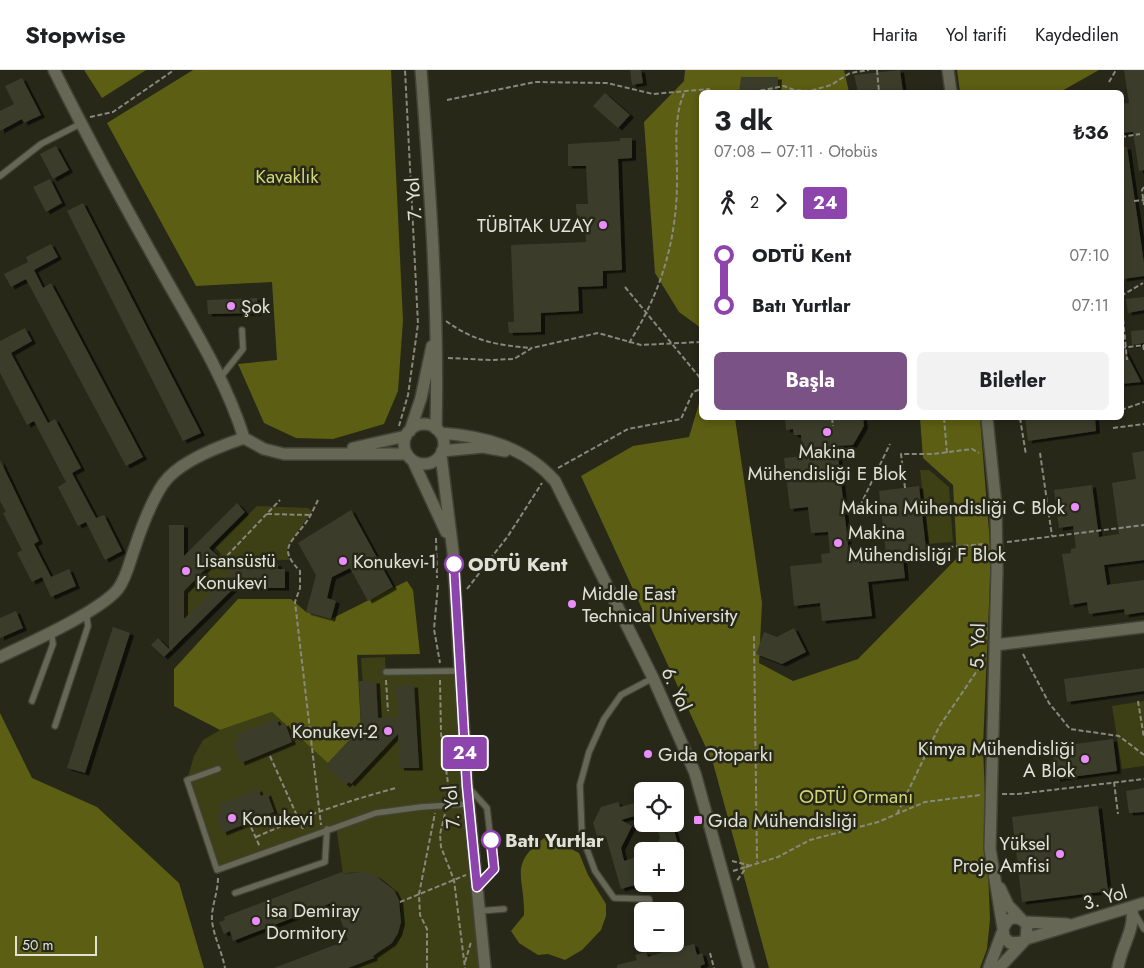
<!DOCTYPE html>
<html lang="tr">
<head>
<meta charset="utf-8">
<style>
  body { margin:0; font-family:Jost,sans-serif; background:#f2f2f2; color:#202124; height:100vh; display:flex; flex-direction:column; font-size:19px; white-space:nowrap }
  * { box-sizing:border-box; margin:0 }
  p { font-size:16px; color:#757577 }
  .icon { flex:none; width:28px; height:28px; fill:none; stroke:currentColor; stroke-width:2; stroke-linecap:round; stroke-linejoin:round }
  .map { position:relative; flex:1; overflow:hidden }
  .details { position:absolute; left:699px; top:20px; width:425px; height:330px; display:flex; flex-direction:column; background:#fff; border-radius:8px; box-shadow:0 2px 8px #0003 }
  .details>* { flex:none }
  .badge { padding:0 10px; border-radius:4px; font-size:18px; line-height:32px }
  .buttons { position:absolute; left:634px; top:712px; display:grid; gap:10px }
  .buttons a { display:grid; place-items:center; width:50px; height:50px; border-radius:8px; background:#fff; box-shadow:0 2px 8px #0003; font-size:25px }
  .scale { position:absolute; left:15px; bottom:12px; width:82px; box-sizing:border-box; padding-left:5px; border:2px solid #e1e2d7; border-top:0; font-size:14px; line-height:18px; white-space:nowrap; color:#e1e2d7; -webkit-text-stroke:4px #272818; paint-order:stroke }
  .map>.badge { position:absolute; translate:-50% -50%; box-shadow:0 0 0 2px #fff }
  .legs { display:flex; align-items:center; gap:8px; height:55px; padding:0 15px; font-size:16px }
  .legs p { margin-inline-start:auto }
  .headline { display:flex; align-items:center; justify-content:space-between; height:85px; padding:0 15px }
  h1 { font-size:28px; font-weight:700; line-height:38px }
  .cta { display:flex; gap:10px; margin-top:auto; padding:10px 15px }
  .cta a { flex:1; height:58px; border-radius:8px; background:#7b5285; color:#fff; font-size:20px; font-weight:700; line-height:58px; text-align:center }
  .cta a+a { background:#f2f2f2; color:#202124 }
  ul { padding:0 15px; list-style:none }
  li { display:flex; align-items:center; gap:18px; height:50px; font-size:19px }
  li i { display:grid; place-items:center; width:8px; height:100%; margin:0 6px; background:currentColor }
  li i::after { content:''; width:12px; height:12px; margin:-6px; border:4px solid; border-radius:50%; background:#fff }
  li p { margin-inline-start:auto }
  li:first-child i { background:linear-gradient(#0000 50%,currentColor 0) }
  li:last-child i { background:linear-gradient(currentColor 50%,#0000 0) }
  header { display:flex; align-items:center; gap:30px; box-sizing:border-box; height:70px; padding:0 25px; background:#fff; border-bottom:1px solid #e0e0e0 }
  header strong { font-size:24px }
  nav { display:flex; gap:28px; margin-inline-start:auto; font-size:18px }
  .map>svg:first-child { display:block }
  .green { fill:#3d3f14 }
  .forest { fill:#5c5e13 }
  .building { fill:#3b3d2c; filter:url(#shadow) }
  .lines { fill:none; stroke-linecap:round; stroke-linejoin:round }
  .lane-casing { stroke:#424336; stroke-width:8 }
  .street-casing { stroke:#424336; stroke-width:14 }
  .path { stroke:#88897c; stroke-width:2; stroke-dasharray:5 2.5; stroke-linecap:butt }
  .lane { stroke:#666755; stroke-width:5.5 }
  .street { stroke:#666755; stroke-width:11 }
  .line-1-casing { stroke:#fff; stroke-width:11 }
  .line-1 { stroke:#8e44ad; stroke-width:8 }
  .poi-dot { fill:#eb8dfc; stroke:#272818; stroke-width:2 }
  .stop-1-dot { fill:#fff; stroke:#8e44ad; stroke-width:2.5 }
  .labels { text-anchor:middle; stroke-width:5; stroke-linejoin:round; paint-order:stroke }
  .park-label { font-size:19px; fill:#d1d673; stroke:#272818 }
  .street-label { font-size:19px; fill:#e1e2d7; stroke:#272818 }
  .poi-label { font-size:19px; fill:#e1e2d7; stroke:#272818; text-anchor:start }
  .stop-label { font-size:19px; font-weight:bold; fill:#e1e2d7; stroke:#272818; text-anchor:start }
</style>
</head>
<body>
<header>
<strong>Stopwise</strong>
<nav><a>Harita</a><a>Yol tarifi</a><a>Kaydedilen</a></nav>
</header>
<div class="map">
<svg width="1144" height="898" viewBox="0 0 1144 898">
  <defs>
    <filter id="shadow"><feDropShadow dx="4" dy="2.5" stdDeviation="0" flood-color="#0009"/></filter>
  </defs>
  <rect width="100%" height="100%" fill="#272818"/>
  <path class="green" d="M920,400H929L949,417L953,472L928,474Z
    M257,436L308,438L312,441L287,478L289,490L231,489V505L184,549V519L221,484L215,477Z
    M385,587L386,602L460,601L485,898H348L374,888L373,886C425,859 400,792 343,804L336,756L217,800L187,710L194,686L203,670L220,660L272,642L329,692L366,659L361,588Z
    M1144,631V696L1122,699L1112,636Z"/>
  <path class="forest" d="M84,0H146L102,28Z
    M193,0H391L403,250L398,321L384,354L333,369L296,368L264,353L238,294L277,290L272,212L196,216L107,53Z
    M685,0H844L849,22H701V258L679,242L655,203L644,52L684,11Z
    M957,0H1099L1060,22H960Z
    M701,327V348H735L762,533L759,593L793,611L858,589L957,488L953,415L923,388L920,348H980L991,487L983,677L990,849L987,879L980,898H769L713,693L581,406L633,376L689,367Z
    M407,511L413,520L420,584L357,585L361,658L328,693L272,642L220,660L174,636V599L238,529H291L306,542L331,549Z
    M0,643L32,708L97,737L179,813L204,898H0Z
    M547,766L579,783L588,805L606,834V846L601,860L582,880L565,890L548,884L538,885L519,873L511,861L524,845C525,805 507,795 547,766Z"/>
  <path class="building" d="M630,0H641L643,13L632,15Z
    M900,0L903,22H858L854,5Z
    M1124,0H1144V100L1139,101L1133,62L1121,63V34L1129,33Z
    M741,7H778L777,22H739Z
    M22,8L41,45L24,53L22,49L0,61V41L14,34L5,16Z
    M605,23L630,45L618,58L593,36Z
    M620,68H632V88L618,89L622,200L603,201V216L578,217L579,241L541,243V262L509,263L508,252H514L511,175L586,172L585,148L577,149L576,134H588L586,96H568V74L620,71Z
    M56,76L69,100L53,109L40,84Z
    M1121,77H1127L1144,193V206L1123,209L1121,194Z
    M50,109L62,133L46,142L33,117Z
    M83,133L201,363L183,371L67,141Z
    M51,174L58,187L34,200L43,218L51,213L143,387L126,396L26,209L11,217L4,204L28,192L26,187Z
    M1144,227V240L1128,243L1126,229Z
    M257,228L258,243L208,244L207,230Z
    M25,258L32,271L11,283L48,353L55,349L81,398L72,403L96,448L104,445L122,481L105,490L86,452L78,456L58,417L66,412L34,351L27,355L0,303V271Z
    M1144,260V273L1132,275L1131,261Z
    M1121,273L1141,312L1121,314Z
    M785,348H863L864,356L853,375L837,376L849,483L855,490L886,484L879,421L919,416L927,487L903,490L905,508L868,512L872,546L822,551L820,533L794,536L790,496L822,493L821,484L830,483L828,462L811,463L808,437L790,439L784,388L803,386L801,365H794L793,359L786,360Z
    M1025,348H1095L1096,361L1028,371Z
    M1144,381V490L1104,495L1107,515L1144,510V542L1125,545L1124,539L1089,544L1087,532L1070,535L1062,484L1071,483V479L1076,478L1073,456L1059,458L1054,420L1092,415L1099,467L1119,464L1112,413L1136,409L1132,383Z
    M0,390L39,471L34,474L51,507L69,499L76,516L51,527L42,507L32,512L17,483L22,480L3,443L6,442L0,431Z
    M237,433L245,442L209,478L218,486L184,521V549L229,504V494H278V499H285V518H234L164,587L151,575L158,568L169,579V455H184V486Z
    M351,440L393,517L368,531L350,498L332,507L327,528L336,531L331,549L306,542L316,505L298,473Z
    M16,541L23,558L0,568V548Z
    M113,557L130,563L85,703L67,698Z
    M794,558L806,582L782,594L756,584L764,562L777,567Z
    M1144,598V621L1067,632L1064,609Z
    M359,611H376L378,648L399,647L395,616L414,615L419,698H400L398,664L351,714L349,712L346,715L327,697L330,694L328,693L361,658Z
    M276,649L279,656L285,653L292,672L241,693L233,674L239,671L237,664Z
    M1113,669L1117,701L1056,709L1052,677Z
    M1144,718V742L1129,743L1126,721Z
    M258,719L261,726L267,723L274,742L223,763L216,744L222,742L219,734Z
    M642,731V744L621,750L632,756L621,778L624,791L642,785V813L621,819L606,767L598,769L593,753L601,737L618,732L620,737Z
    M1098,736L1108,821L1022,832L1012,747Z
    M656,754H672L680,781H653L660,768Z
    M342,802L343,804L365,802L376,806L394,820L399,830L401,852L398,863L392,873L373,886L374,888L348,898H274L348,870L334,832L233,871L230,861L224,864L219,852L225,850L224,847Z
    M680,872L681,877L694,874L697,885L702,883L705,894L700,896L701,898H617V895L637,890L635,885L646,882L648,887L670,880L669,875Z"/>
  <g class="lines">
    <g class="lane-casing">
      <path id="lane" d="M0,106L41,74L82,53
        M220,308L243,279L242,260
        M386,602L460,601
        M32,631L53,574L51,561
        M55,656L88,556L86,542
        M218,699L187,710L217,800L376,743L421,737L468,734
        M469,718L487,738L494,799L478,815
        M235,823L325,792L327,759
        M479,841L504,839
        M651,841L649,829L614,828L595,801L582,766L580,715L589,682L604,649L621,625L653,608
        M1135,844L1144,859"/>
    </g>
    <g class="street-casing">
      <path id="street" d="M54,0C87,66 122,131 158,195C189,251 225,307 244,368L264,379L284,384H407
        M421,0C430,120 439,239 436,359
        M948,0L951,22
        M987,348L996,436L997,500L990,779L1003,858
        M404 374a20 20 0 1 1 40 0a20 20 0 1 1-40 0Z
        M410,361L421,328L432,276
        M440,363C484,366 525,377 555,411L653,608L695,703L749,898
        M353,378L406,366
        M442,381L483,377L505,381
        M441,385L453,482L467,716L485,898
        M413,391L446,462
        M995,575L1144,557
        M0,587C29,573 99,542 118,519C127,507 130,490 135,477C142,456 151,432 163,414C178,392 220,376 244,368
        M1000,818L1008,835L1021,849
        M1025,852L1067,854
        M1026,869L1144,833
        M989,898L1002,863
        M999,898L1026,869L1027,856C1023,848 1016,846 1008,850L1003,858L1004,867L1010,873L1022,872
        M1118,898C1121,877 1135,860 1132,839"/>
    </g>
    <path class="path" d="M877,0L879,22
      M1109,12L1116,0
      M753,22L784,16L794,20L810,21L831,15L850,3L869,0
      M447,30L535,12L607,13L653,24L709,19L711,22
      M90,47L113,42L174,0
      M1121,67L1140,64
      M1144,117L1142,120L1144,135
      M1134,131L1144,130
      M625,217L701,309
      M1121,226L1143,213
      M1121,227L1127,290
      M446,251C475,272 497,275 532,278
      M629,273C662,221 678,167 677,104C677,76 673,47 685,21
      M1143,275L1144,280
      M1121,278L1144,275
      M448,288L491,290L514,289L532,278L598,263L641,275L701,272
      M1121,340L1144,332
      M832,348L833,356
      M944,348L947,383
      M1020,348L1026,385
      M399,356L408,325L418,254L405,0
      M1113,358L1144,354
      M1040,383L1052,466
      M558,398L628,359L681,349L693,322L701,319
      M905,418L901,384H933L972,379L979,383
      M318,430C314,438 310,448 304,455C289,475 279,479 300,501V518L295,532L321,755
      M844,436L861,434L890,374
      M267,444L310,445
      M436,468L437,508
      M1007,472L1144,455
      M926,479L985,474
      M222,491L280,430
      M438,515L434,559L440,593
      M467,519L508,466L542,413
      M754,566L757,792
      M1023,584L1049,633L1070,659L1119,666L1144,685
      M386,610L388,641
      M440,610L441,663L448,713L447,727
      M1138,631L1144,668
      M270,686L303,759
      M1114,712L1118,744
      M1002,724H1018L1144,709
      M445,744L440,764L441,777L454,810L465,898
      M897,744L939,657L983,592
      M251,757L260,777
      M256,767C301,747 347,731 396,718
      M732,791L748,795L736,812
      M733,801L778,787L810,770L878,752L925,732L980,725
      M218,808C218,823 211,837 212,851C214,867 222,882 225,898
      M400,832L466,805
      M710,883L714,898
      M465,892L471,872
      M427,898V859L420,845L419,824L435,743"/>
    <use href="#lane" class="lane"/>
    <use href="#street" class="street"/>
  </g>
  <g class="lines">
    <g class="line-1-casing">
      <path id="line-1" d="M454,494L467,716L477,817L494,799L491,770"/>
    </g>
    <use href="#line-1" class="line-1"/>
  </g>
  <g class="poi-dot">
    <circle cx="603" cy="155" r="5"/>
    <circle cx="231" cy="236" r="5"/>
    <circle cx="827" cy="362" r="5"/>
    <circle cx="1075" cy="437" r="5"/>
    <circle cx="838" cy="473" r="5"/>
    <circle cx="343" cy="491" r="5"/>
    <circle cx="186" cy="501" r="5"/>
    <circle cx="572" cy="534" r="5"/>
    <circle cx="388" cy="661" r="5"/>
    <circle cx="648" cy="684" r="5"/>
    <circle cx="1085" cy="689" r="5"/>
    <circle cx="232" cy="748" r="5"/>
    <rect x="693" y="745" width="10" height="10" rx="2.5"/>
    <circle cx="1060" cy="784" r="5"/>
    <circle cx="256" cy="851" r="5"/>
  </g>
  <g class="stop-1-dot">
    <circle cx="454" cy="494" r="9"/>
    <circle cx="491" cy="770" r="9"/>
  </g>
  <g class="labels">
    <g class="park-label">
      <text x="287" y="113">Kavaklık</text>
      <text x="856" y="733">ODTÜ Ormanı</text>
    </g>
    <g class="street-label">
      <text transform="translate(413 129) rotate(-94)" y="7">7. Yol</text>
      <text transform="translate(977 576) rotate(-88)" y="7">5. Yol</text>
      <text transform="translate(677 619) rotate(65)" y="7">6. Yol</text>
      <text transform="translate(451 737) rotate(-95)" y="7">7. Yol</text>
      <text transform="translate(1105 827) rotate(-16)" y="7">3. Yol</text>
    </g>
    <g class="poi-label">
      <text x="593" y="162" text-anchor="end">TÜBİTAK UZAY</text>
      <text x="241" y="243">Şok</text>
      <text x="827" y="388" text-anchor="middle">Makina<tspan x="827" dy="22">Mühendisliği E Blok</tspan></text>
      <text x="1065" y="444" text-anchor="end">Makina Mühendisliği C Blok</text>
      <text x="848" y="469">Makina<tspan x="848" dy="22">Mühendisliği F Blok</tspan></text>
      <text x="196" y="497">Lisansüstü<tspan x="196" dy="22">Konukevi</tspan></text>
      <text x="353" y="498">Konukevi-1</text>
      <text x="582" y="530">Middle East<tspan x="582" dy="22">Technical University</tspan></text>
      <text x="378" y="668" text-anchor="end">Konukevi-2</text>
      <text x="1075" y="685" text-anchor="end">Kimya Mühendisliği<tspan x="1075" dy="22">A Blok</tspan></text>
      <text x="658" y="691">Gıda Otoparkı</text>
      <text x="242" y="755">Konukevi</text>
      <text x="708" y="757">Gıda Mühendisliği</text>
      <text x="1050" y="780" text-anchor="end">Yüksel<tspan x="1050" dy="22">Proje Amfisi</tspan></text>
      <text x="266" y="847">İsa Demiray<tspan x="266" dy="22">Dormitory</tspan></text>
    </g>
    <g class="stop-label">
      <text x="468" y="501">ODTÜ Kent</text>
      <text x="505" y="777">Batı Yurtlar</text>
    </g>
  </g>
</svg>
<div class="buttons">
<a><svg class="icon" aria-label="locate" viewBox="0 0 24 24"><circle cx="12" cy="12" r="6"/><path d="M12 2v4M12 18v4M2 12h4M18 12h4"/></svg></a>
<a>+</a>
<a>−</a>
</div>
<div class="scale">50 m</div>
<b class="badge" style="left:465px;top:683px;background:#8e44ad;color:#fff">24</b>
<section class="details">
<div class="headline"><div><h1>3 dk</h1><p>07:08 – 07:11 · Otobüs</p></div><b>₺36</b></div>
<div class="legs"><svg class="icon" aria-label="walk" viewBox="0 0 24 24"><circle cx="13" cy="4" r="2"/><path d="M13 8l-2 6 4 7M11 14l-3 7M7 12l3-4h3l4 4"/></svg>2<svg class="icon" aria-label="forward" viewBox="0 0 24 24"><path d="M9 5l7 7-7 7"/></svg><b class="badge" style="background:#8e44ad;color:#fff">24</b></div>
<ul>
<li><i style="color:#8e44ad"></i><b>ODTÜ Kent</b><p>07:10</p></li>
<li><i style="color:#8e44ad"></i><b>Batı Yurtlar</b><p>07:11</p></li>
</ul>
<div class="cta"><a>Başla</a><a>Biletler</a></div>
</section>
</div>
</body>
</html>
